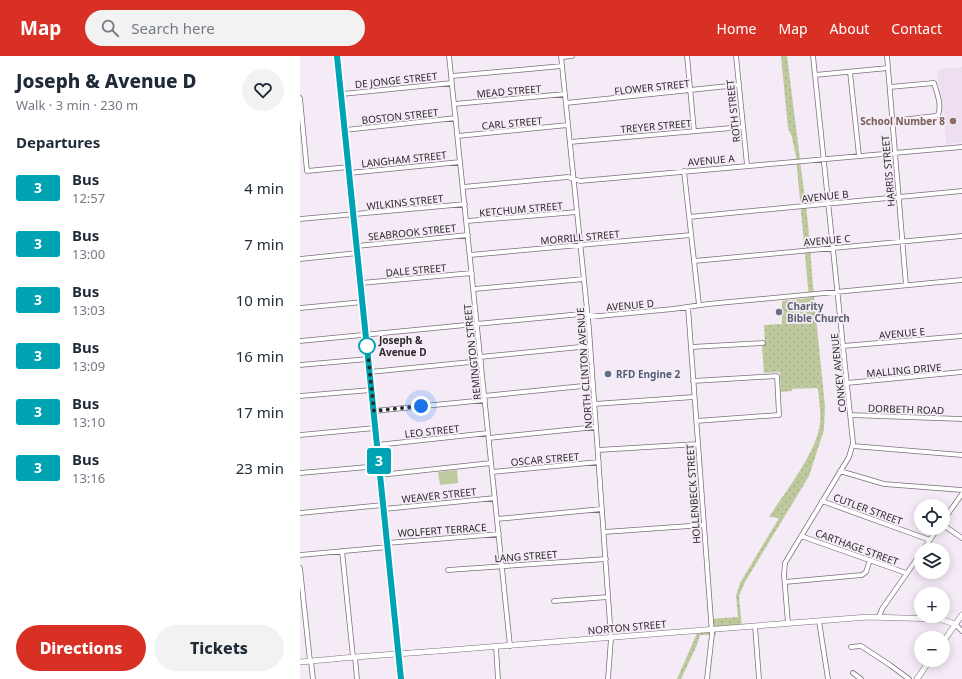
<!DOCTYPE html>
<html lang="en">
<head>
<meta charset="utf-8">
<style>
  body { margin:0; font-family:"Noto Sans",sans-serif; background:#f2f2f3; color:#1f2937; height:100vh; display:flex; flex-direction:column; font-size:15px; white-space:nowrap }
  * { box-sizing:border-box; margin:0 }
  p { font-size:13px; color:#747a83 }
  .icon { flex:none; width:22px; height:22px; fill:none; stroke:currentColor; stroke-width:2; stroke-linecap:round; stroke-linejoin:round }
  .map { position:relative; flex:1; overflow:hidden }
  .sheet { display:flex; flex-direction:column; background:#fff; width:300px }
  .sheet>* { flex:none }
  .badge { padding:0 8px; border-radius:3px; font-size:14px; line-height:26px }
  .buttons { position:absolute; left:614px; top:443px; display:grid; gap:8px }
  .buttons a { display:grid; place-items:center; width:36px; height:36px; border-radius:50%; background:#fff; box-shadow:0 2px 10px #0003; font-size:20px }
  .you { position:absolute; width:20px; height:20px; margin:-10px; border:3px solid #fff; border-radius:50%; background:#1a73e8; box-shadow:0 0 0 6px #1a73e833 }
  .map>.badge { position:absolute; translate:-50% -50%; box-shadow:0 0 0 2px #fff }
  h2 { padding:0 16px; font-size:15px; line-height:36px }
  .round { display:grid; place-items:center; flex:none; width:42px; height:42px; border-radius:21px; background:#f2f2f3 }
  .headline { display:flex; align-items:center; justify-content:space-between; height:68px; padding:0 16px }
  h1 { font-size:19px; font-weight:800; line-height:30px }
  .primary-button { display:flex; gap:8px; margin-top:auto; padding:8px 16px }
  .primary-button a { flex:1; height:46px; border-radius:24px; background:#d93025; color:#fff; font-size:16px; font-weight:800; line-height:46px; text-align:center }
  .primary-button a+a { background:#f2f2f3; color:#1f2937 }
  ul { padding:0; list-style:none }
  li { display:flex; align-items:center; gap:12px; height:56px; padding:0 16px }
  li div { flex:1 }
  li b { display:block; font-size:15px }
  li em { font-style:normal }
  li .badge { min-width:44px; font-weight:700; text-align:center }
  header { display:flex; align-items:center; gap:24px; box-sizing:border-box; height:56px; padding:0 20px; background:#d93025; color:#fff }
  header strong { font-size:19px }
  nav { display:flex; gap:22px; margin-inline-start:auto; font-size:14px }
  .search { width:280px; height:36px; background:#f2f2f3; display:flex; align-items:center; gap:10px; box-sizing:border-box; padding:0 14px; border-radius:22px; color:#747a83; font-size:15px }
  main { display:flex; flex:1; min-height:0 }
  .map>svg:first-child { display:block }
  .built { fill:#eddef0 }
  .green { fill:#beca9e }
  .park { fill:url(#park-dots) }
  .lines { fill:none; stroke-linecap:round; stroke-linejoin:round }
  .minor-casing { stroke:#79707a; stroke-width:5.5 }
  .major-casing { stroke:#79707a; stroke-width:6 }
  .minor { stroke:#fff; stroke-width:4 }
  .major { stroke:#fff; stroke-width:5 }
  .line-casing { stroke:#fff; stroke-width:9 }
  .line { stroke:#00a3b4; stroke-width:6 }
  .walk { stroke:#2c282c; stroke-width:4; stroke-dasharray:0 7.2 }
  .education-dot { fill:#8d6e63; stroke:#f5ebf7; stroke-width:1.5 }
  .worship-dot { fill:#6b7280; stroke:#f5ebf7; stroke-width:1.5 }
  .stop-dot { fill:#fff; stroke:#00a3b4; stroke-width:2 }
  .service-dot { fill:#5c6f8a; stroke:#f5ebf7; stroke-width:1.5 }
  .labels { text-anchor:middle; stroke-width:3.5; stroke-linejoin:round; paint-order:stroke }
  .street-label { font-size:10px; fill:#2c282c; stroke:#f5ebf7 }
  .education-label { font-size:10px; font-weight:bold; fill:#785e54; stroke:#f5ebf7; text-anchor:end }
  .worship-label { font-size:10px; font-weight:bold; fill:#5b616d; stroke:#f5ebf7; text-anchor:start }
  .stop-label { font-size:10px; font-weight:bold; fill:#2c282c; stroke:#f5ebf7; text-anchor:start }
  .service-label { font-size:10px; font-weight:bold; fill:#4e5e75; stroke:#f5ebf7; text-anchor:start }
</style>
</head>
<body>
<header>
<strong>Map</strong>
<div class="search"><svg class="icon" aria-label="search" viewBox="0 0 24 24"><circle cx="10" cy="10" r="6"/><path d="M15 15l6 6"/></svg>Search here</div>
<nav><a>Home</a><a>Map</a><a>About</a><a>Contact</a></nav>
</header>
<main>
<section class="sheet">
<div class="headline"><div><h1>Joseph &amp; Avenue D</h1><p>Walk · 3 min · 230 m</p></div><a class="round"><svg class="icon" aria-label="heart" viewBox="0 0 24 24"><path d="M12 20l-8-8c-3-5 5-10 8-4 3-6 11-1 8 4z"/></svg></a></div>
<h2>Departures</h2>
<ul>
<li><span class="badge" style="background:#00a3b4;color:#fff">3</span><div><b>Bus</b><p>12:57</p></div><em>4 min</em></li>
<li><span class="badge" style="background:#00a3b4;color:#fff">3</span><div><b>Bus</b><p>13:00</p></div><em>7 min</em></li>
<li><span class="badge" style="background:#00a3b4;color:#fff">3</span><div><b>Bus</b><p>13:03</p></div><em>10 min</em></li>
<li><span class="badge" style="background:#00a3b4;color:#fff">3</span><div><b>Bus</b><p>13:09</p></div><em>16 min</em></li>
<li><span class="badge" style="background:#00a3b4;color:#fff">3</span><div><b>Bus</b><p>13:10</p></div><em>17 min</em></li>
<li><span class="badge" style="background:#00a3b4;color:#fff">3</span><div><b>Bus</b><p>13:16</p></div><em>23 min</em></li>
</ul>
<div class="primary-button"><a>Directions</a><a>Tickets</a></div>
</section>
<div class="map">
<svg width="662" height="623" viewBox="0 0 662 623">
  <defs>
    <pattern id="park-dots" width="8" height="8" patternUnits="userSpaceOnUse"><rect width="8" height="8" fill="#beca9e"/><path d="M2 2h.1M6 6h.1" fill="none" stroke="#a3ae88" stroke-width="1.8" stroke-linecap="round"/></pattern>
  </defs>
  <rect width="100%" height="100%" fill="#f5ebf7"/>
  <path class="built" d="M662,11V86L646,88L642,43L638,25L637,13Z"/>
  <path class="green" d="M157,414L158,427L140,429L138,416Z"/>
  <path class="park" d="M481,0H487L508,167L514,242L525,350L524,374L509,420L445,526L439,540L442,571L416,574V579H400L397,589L381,623H377L398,575L411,574L410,563L438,561L436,540L440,527L479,462L469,461C485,436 513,401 519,373C522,361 519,346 518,333L516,332L492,333V335L481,336L480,316L464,317L462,290H465L464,269L482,268V245L509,242L496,101L492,81L488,72Z"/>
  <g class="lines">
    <g class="minor-casing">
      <path id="minor" d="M149,0L210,590
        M261,0L289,273L311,582L308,623
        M387,0L394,75
        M436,0L447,109
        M587,0L606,229
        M262,1L272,0
        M550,16L559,100
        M515,19L588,12
        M152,20L262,10
        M590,31L634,27C637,37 642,49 638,59L635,60L592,65
        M42,38L152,27
        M0,42L7,115L49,111
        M266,47L438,29
        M154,48L265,38
        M45,74L156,62
        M158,80L268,69
        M270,86L443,71
        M384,115L399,249
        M49,117L160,106
        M163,131L268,121L280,125L662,91
        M389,161L662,135
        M0,163L165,148
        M167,165L277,156
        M57,190L168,179
        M170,199L391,179
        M0,203L58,197
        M394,205L662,180
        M61,227L172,217
        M174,233L284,223
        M388,251L412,578L407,623
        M0,252L63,246
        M0,285L281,258L299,260L373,253L408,248L662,224
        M543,290L662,280
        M391,291L463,287
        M180,301L290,290
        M0,309L68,303
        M70,316L181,305
        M393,325L477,320L479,359L396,365
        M547,327L662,316
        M0,340L71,334
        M184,340L293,329
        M294,348L394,341
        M74,355L185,344
        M550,359L662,363
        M0,379L75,372
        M189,382L296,371
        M77,389L188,377
        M553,390L662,399
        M298,394L398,388
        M540,415L584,428L662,434
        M192,416L299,406
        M0,417L79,410
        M80,419L191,407
        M522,445L630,484
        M84,453L195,442
        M0,457L83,449
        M197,463L302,453
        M643,465L662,438
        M643,469L662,482
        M304,476L404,469
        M501,480L606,517
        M87,487L199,478
        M623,494L638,472
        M42,495L53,601
        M0,499L88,491
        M0,512L10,605
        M148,514L306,503
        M485,526L562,519L566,516L570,504
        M254,545L308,541
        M579,561L582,553L621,497
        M519,565L528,623
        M488,567L484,519L485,507L549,401L553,387L513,0
        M655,568L662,575
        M455,570L459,623
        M196,591L198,623
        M551,591L561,590L590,609L609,623
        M55,601L57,623
        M11,605L13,623
        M553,617L561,623"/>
    </g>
    <g class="major-casing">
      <path id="major" d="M37,0L101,623
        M643,586L662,559
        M0,606L55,601L138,595L568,561L639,563L655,568
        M617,623L630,604"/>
    </g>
    <use href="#minor" class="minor"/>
    <use href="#major" class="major"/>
  </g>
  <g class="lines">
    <g class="line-casing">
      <path id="line" d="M37,0L101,623"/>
    </g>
    <use href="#line" class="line"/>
    <path class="walk" d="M67,290L74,355L121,350"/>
  </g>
  <circle class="education-dot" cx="653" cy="65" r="4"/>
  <circle class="worship-dot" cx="479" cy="256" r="4"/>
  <circle class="stop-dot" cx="67" cy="290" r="8"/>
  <circle class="service-dot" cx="308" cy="318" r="4"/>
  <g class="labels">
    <g class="street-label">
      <text transform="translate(96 24) rotate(-6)" y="4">DE JONGE STREET</text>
      <text transform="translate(352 31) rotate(-6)" y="4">FLOWER STREET</text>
      <text transform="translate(209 35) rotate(-5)" y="4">MEAD STREET</text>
      <text transform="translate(433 55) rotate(-96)" y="4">ROTH STREET</text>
      <text transform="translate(100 60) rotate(-6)" y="4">BOSTON STREET</text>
      <text transform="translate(212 67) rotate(-5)" y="4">CARL STREET</text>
      <text transform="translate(356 70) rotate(-5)" y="4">TREYER STREET</text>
      <text transform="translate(104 103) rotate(-6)" y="4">LANGHAM STREET</text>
      <text transform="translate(411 104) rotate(-5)" y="4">AVENUE A</text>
      <text transform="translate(588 115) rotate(-95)" y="4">HARRIS STREET</text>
      <text transform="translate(525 140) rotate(-6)" y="4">AVENUE B</text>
      <text transform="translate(105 146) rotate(-6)" y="4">WILKINS STREET</text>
      <text transform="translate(221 153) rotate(-5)" y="4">KETCHUM STREET</text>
      <text transform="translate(112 176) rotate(-6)" y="4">SEABROOK STREET</text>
      <text transform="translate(280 181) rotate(-5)" y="4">MORRILL STREET</text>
      <text transform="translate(527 184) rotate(-5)" y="4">AVENUE C</text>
      <text transform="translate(116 214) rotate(-5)" y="4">DALE STREET</text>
      <text transform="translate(330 249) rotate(-5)" y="4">AVENUE D</text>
      <text transform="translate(602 277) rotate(-5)" y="4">AVENUE E</text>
      <text transform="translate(172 296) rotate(-96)" y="4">REMINGTON STREET</text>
      <text transform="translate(284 312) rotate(-94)" y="4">NORTH CLINTON AVENUE</text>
      <text transform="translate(604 314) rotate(-5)" y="4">MALLING DRIVE</text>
      <text transform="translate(538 317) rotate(-96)" y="4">CONKEY AVENUE</text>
      <text transform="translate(606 353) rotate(2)" y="4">DORBETH ROAD</text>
      <text transform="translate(132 375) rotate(-6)" y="4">LEO STREET</text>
      <text transform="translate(245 403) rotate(-5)" y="4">OSCAR STREET</text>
      <text transform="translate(393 438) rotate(-94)" y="4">HOLLENBECK STREET</text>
      <text transform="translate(139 439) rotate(-6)" y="4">WEAVER STREET</text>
      <text transform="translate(568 453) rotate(20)" y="4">CUTLER STREET</text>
      <text transform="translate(142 474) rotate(-4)" y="4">WOLFERT TERRACE</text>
      <text transform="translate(557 491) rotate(20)" y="4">CARTHAGE STREET</text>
      <text transform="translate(226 500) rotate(-4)" y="4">LANG STREET</text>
      <text transform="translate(327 571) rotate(-5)" y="4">NORTON STREET</text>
    </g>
    <g class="education-label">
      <text x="645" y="69">School Number 8</text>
    </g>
    <g class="worship-label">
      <text x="487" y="254">Charity<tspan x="487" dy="12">Bible Church</tspan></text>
    </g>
    <g class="stop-label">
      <text x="79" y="288">Joseph &amp;<tspan x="79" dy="12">Avenue D</tspan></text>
    </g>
    <g class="service-label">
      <text x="316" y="322">RFD Engine 2</text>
    </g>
  </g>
</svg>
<div class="buttons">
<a><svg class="icon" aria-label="locate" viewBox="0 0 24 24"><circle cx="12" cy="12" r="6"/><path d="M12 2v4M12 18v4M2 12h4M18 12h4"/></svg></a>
<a><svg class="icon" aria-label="layers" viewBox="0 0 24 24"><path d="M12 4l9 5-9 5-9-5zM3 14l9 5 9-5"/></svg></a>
<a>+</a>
<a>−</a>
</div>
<div class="you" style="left:121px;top:350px"></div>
<b class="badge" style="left:79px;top:405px;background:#00a3b4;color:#fff">3</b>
</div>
</main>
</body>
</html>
